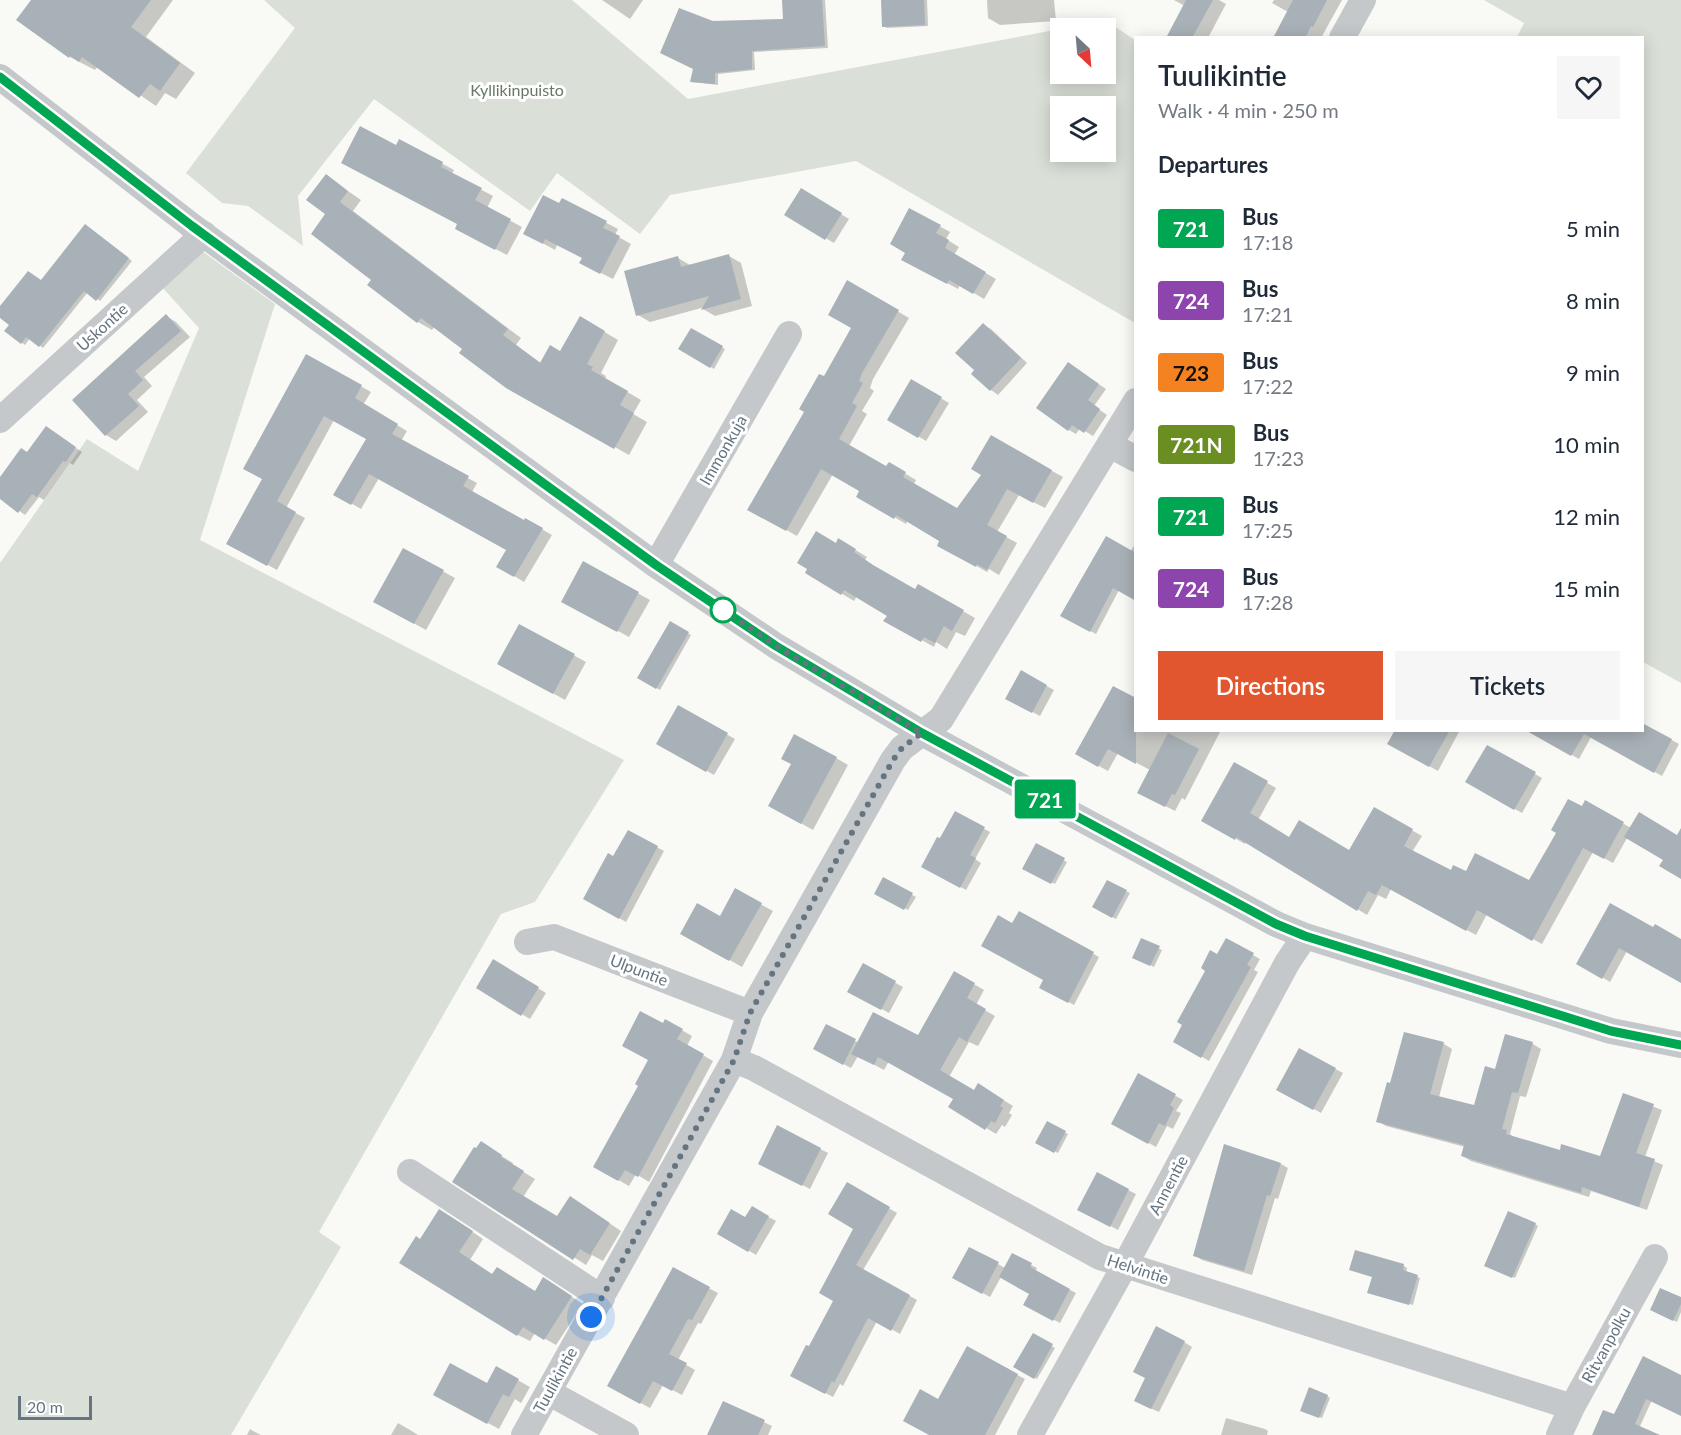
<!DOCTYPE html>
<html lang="en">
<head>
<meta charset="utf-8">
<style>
  body { margin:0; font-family:Lato,sans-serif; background:#f6f6f7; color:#1f2937; height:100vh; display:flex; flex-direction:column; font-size:22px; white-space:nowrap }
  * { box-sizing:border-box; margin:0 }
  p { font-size:20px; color:#747a83 }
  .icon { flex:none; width:33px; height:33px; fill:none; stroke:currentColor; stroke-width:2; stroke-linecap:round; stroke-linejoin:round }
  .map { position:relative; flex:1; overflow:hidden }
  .side { position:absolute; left:1134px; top:36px; width:510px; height:696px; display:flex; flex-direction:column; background:#fff; border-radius:0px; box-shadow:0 3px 15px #0003 }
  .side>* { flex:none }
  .badge { padding:0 12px; border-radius:4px; font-size:21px; line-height:39px }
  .needle { width:39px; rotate:154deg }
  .buttons { position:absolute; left:1050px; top:18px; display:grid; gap:12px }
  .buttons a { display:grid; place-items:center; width:66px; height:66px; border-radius:0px; background:#fff; box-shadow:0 3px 15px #0003; font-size:30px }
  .scale { position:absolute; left:18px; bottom:15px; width:74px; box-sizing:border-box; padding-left:6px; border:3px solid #647481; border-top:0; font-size:16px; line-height:21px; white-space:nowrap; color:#647481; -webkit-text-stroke:4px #fff; paint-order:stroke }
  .you { position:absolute; width:30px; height:30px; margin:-15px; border:4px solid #fff; border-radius:50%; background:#1a73e8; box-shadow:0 0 0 9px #1a73e833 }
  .map>.badge { position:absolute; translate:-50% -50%; box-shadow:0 0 0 3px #fff }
  h2 { padding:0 24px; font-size:22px; line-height:54px }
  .round { display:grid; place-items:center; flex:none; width:63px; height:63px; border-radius:0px; background:#f6f6f7 }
  .overview { display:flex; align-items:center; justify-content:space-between; height:102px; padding:0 24px }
  h1 { font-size:28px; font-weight:600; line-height:45px }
  .action { display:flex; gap:12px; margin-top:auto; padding:12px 24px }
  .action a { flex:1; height:69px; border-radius:0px; background:#e1562e; color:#fff; font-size:24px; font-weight:600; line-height:69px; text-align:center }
  .action a+a { background:#f6f6f7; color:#1f2937 }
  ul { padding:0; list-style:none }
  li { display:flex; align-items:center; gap:18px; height:72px; padding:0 24px }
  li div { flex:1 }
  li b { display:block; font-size:22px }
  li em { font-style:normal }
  li .badge { min-width:66px; font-weight:700; text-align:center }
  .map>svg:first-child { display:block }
  .green { fill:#dae0d7; fill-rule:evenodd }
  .shadow { fill:#0003 }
  .building { fill:#a8b1b7 }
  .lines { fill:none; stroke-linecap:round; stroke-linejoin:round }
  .minor { stroke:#c4c8cb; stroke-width:26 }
  .line-casing { stroke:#fff; stroke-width:14 }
  .line { stroke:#00a651; stroke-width:9 }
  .walk { stroke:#647481; stroke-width:6; stroke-dasharray:0 10.8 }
  .stop-dot { fill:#fff; stroke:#00a651; stroke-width:3 }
  .labels { text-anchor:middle; stroke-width:6; stroke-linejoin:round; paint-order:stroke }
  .park-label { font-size:16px; fill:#677963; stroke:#fff }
  .street-label { font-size:16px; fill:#647481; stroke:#fff }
</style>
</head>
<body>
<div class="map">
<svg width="1681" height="1435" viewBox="0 0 1681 1435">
  <rect width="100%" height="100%" fill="#f9f9f6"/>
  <path class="green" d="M264,0H572L688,99L1060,29V74H1106V28H1063L1105,20L1135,40V323L856,161L670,195L640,234L557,173L530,211L374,99L298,196L303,246L248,206L222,203L186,173L295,28ZM1060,106H1106V152H1060Z
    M1484,0H1681V683L1643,662L1642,38L1517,37L1524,23Z
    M202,251L275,304L200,540L624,760L535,902L501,914L319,1232L341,1247L231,1435H0V563L87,439L138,471L199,328L160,285Z"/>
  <path class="shadow" d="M33,0H173L146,37L195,73L176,99L165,93L156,106L98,66L95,70L70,57L18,20Z
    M602,0H643L630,19Z
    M783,0H825L828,48L754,52L755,70L718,74V85L692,82L713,22L785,21Z
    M882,0H927L928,26L887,28L883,26Z
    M987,0H1054L1056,21L1000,25L988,18Z
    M1174,0H1219L1226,4L1208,38H1173L1185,6Z
    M1274,0H1342L1321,38H1275L1288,12L1272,3Z
    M400,141L454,170L452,174L493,196L487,208L522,227L507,255L469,235L397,147Z
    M326,176L361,200L353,211L521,338L516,345L541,363L561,353L581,318L618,340L601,373L606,376L605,379L641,400L633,414L647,422L629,455L507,387L464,349L435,326L432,330L418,322L369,285L374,279L327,214Z
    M801,190L849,219L834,243L786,215Z
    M563,200L618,229L615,235L631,244L613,279L593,269L583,258L557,245L555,250L537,240Z
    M910,210L950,232L946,239L959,247L954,255L996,279L984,299L960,285L958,289L903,259L907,253Z
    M89,228L132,261L100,301L88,292L43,348L30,338L25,345L6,331L11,324L0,316V309L41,282Z
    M729,256L741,263L752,306L715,316L703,309L705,307L650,322L638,315L678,258L690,265Z
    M848,282L909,318L873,379L870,388L874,391L862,411L867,414L849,446L887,468L889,464L916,480L914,484L957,510L984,475L991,437L1063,477L1045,508L1019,495L997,532L1017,543L999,575L989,569L987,572L939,545L941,541L908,520L906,524L858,496L861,491L833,474L797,536L749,509L853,328Z
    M166,316L176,322L190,337L144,377L152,386L137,400L148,412L116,441L106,435L74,400Z
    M983,325L991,329L1027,363L998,395L991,390L976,370Z
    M691,330L725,349L714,369L680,349Z
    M307,356L371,392L363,405L407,431L401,441L477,483L472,492L524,522L526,520L552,535L524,582L498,566L508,550L379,478L361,509L335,494L368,439L334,420L286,508L305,518L277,570L228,543L263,479Z
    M1076,369L1106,389L1094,406L1107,415L1093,436L1080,428L1076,434L1069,430Z
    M911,381L949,403L926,441L889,419Z
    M52,432L82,452L73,465L70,463L44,500L39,497L25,515L0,497V479Z
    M839,540L867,557L865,560L883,572L916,591L919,586L975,618L965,636L956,632L947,649L936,642L934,647L886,620L889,615L857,596L854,601L807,573L836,545Z
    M1134,546L1136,547V599L1119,590L1096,634L1062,616L1130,552Z
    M404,550L455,578L426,630L375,602Z
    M583,563L650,600L629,637L563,601Z
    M671,623L691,635L660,690L639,678Z
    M520,626L586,662L565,700L499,663Z
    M1021,672L1054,690L1040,716L1007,698Z
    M678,707L735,739L714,775L658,743Z
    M1642,724L1679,744L1662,776L1591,737L1579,759L1538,736L1642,730Z
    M1136,730H1221L1185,800L1182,798L1175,811L1148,797L1150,770L1118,753L1108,771L1077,754Z
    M1397,730H1460L1438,771L1389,744Z
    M1488,747L1542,778L1522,813L1467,782Z
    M836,758L848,765L813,830L770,806L792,764Z
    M1235,764L1276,788L1258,820L1290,838L1350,852L1374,809L1422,836L1412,852L1451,872L1529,882L1585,802L1631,828L1681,837V877L1665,860L1627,838L1613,863L1593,852L1542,944L1487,914L1476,935L1391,889L1386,899L1378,895L1367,915L1246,841L1245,844L1203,820Z
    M955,813L990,832L975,859L981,863L966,890L923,866Z
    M629,832L664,851L626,922L585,898L614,858Z
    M1037,845L1067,862L1055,884L1024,868Z
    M884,879L916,897L908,910L876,893Z
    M1108,882L1130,893L1116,919L1094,907Z
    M735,890L773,911L742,967L682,933L720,918Z
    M1019,913L1099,957L1074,1005L1041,987L1045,979L1013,925Z
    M1654,929L1681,941V981L1627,951L1610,982L1578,963Z
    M1142,940L1162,950L1154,967L1134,957Z
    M1226,940L1260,959L1254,970L1258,972L1209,1061L1175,1041Z
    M494,962L546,993L530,1019L478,988Z
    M863,965L903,987L889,1013L849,991Z
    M955,973L984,990L976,1005L995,1016L978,1046L969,1042L949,1077L975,1092L989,1091L1013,1106L1009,1113L1012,1115L1005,1127L1002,1125L996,1134L950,1106L955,1098L889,1061L884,1070L858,1056L851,1068L822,1053L827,1026L859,1043L919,1037Z
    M666,1021L692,1036L687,1046L713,1061L649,1182L636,1174L629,1186L595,1167L640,1086Z
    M1405,1034L1444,1044L1452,1049L1439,1097L1475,1107L1496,1071L1506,1036L1533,1044L1541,1049L1526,1097L1520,1096L1510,1134L1515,1138L1561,1152L1600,1158L1624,1095L1662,1110L1645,1157L1663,1165L1647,1210L1591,1191L1589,1197L1471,1161L1463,1156L1465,1147L1386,1126L1378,1121L1392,1085Z
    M1300,1050L1343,1073L1321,1113L1278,1089Z
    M1139,1075L1183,1100L1176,1111L1181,1113L1173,1129L1167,1126L1156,1147L1113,1123Z
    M1047,1123L1068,1134L1058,1153L1037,1142Z
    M778,1127L828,1153L810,1189L768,1167Z
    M481,1143L513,1163L512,1165L535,1179L523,1197L557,1218L582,1205L621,1231L603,1261L592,1255L586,1265L454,1181Z
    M1281,1164L1288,1168L1278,1199L1275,1198L1252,1275L1202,1260L1194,1255Z
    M1097,1174L1136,1194L1118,1230L1086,1213Z
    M848,1184L897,1213L863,1270L917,1300L900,1334L877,1321L843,1386L840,1384L833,1397L792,1375L810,1348L835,1301L855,1228Z
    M752,1208L776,1221L756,1255L719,1233L746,1219Z
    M452,1218L483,1239L470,1260L493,1276L536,1292L555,1286L583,1304L556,1345L535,1333L530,1341L518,1335L421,1241Z
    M1535,1224L1538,1226L1515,1278L1489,1267Z
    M1356,1252L1404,1266L1407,1268L1406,1273L1420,1278L1413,1305L1372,1294L1373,1277Z
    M1013,1255L1037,1268L1035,1272L1076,1293L1060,1323L1025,1304L1031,1293L1001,1277L990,1297L954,1278L998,1264L1005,1268Z
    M673,1269L718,1293L701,1324L698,1323L678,1360L695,1370L682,1395L663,1385L650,1408L609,1386Z
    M1681,1299V1312L1677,1322L1652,1309Z
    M1033,1335L1055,1348L1037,1379L1015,1367Z
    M1184,1342L1192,1347L1159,1412L1143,1405Z
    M967,1348L1025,1379L995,1435H931Z
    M496,1368L530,1387L521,1403L515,1399L499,1429L447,1401L487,1385Z
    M1681,1377V1415L1652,1400L1636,1435H1594L1614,1416Z
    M1327,1396L1330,1398L1322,1418L1305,1412Z
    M724,1403L772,1426L768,1435H712Z
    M1226,1418L1265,1429L1268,1431L1267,1435H1221Z
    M398,1423L410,1430L418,1435H391Z
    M250,1429L253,1431L261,1435H247Z"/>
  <path class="building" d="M31,0H151L131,27L180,63L160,91L150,84L139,98L82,57L79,62L70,56L69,58L16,20Z
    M782,0H822L825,46L752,51V69L715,73V84L690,82L693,69L660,53L679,8L713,21L783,19Z
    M881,0H924L925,25L882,27Z
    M1186,0H1213L1192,38H1166Z
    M1293,0H1327L1313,27L1311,26L1305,38H1273Z
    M360,126L396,145L399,139L443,162L441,167L482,188L475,200L511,219L495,250L455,229L457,224L341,163Z
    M326,174L348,191L340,202L508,329L503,335L540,363L550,345L560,351L580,316L605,331L587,364L593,367L591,370L628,391L620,405L634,413L614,449L506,388L459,353L462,349L421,318L417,323L367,285L371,280L311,234L325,214L306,200Z
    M801,188L842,213L825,240L784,215Z
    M543,195L559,203L562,198L607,221L603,228L620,236L600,274L579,263L582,258L545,239L543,244L523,234Z
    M909,208L941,225L936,233L949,240L945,248L986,272L973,294L949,280L947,284L901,260L905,253L890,244Z
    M85,224L129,258L96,301L84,291L39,347L26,337L21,344L4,331L9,325L0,318V306L28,271L41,280Z
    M729,254L741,299L701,310L709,296L636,316L624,271L678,256L681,267Z
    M847,280L899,310L862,373L859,381L863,383L852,403L857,406L839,439L886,466L889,462L906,472L903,477L957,508L981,475L971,469L991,435L1052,470L1033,503L1007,489L987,525L1007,536L987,570L977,564L976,567L937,546L939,541L896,515L894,519L856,497L859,491L821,469L786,531L747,510L804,412L799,409L819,374L824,376L851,328L828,315Z
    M166,314L181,331L135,371L143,380L128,394L139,406L105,436L72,400Z
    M983,323L1021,358L990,391L971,374L974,370L955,353Z
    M691,328L723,346L710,368L678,349Z
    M306,354L362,385L355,398L398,424L392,434L469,476L463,486L524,520L525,518L543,528L514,577L496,567L506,550L369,474L351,505L333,495L366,439L324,416L277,501L296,512L267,566L226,544L262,479L243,469Z
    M1068,362L1099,384L1088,400L1100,409L1084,433L1072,425L1068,431L1036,408Z
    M911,379L942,397L918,438L887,420Z
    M46,426L76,447L66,462L63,461L37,497L32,494L18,513L0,499V477L21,448L27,452Z
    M816,531L836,543L838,538L856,549L854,552L873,565L915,589L918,584L964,610L952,631L944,626L935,643L924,637L921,642L883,621L887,616L844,590L841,595L805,573L807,569L797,563Z
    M1106,536L1136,553V601L1113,588L1090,632L1060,616Z
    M403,548L444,570L414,624L373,602Z
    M583,561L639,592L617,632L561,602Z
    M670,621L689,632L656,689L637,678Z
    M519,624L575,654L553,694L497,664Z
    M1021,670L1047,685L1032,713L1005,699Z
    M1113,686L1136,698V764L1108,749L1098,767L1075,754Z
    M678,705L728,733L706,772L656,744Z
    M1642,723L1672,739L1654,773L1584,734L1571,756L1525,730H1642Z
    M1395,730H1450L1429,767L1387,744Z
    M1168,733L1199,749L1175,795L1172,794L1165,807L1137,793Z
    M794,734L837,757L801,824L768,806L791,764L781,759Z
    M1487,745L1536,772L1514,810L1465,782Z
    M1234,762L1268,781L1250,813L1289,837L1299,820L1349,850L1374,807L1413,829L1404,846L1451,870L1453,865L1466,871L1475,853L1529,880L1556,833L1551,830L1568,799L1582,806L1585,800L1624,822L1604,859L1583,848L1532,941L1477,910L1466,931L1382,885L1376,895L1368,891L1357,911L1236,837L1235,840L1201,821Z
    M955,811L985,827L970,855L976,858L960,888L921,867L937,837L940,838Z
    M1639,812L1677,835L1681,828V879L1659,866L1663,860L1624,837Z
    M628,830L658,846L619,919L583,899L608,853L613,856Z
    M1036,843L1065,858L1051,884L1022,869Z
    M883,877L913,893L904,910L874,894Z
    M1107,880L1127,890L1112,918L1092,907Z
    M735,888L762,903L729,961L680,934L697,903L720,916Z
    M1610,903L1653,927L1655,924L1681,939V983L1619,948L1602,979L1576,964Z
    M1019,911L1094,952L1068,1003L1039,988L1043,980L981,946L998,915L1012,923Z
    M1141,938L1160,946L1150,966L1132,958Z
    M1226,938L1254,953L1247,965L1251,967L1201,1058L1173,1042L1182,1025L1177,1022L1205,971L1201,968L1210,950L1217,954Z
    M493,959L539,987L521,1016L476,988Z
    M863,963L896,981L881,1010L847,992Z
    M954,971L975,983L967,998L986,1009L967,1042L959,1037L940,1070L974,1090L978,1083L1004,1100L1000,1106L1003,1108L995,1123L991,1121L985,1130L948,1107L953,1099L878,1057L874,1065L851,1054L873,1012L918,1035Z
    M640,1011L663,1023L665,1019L683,1029L677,1039L704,1054L638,1177L625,1170L618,1181L593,1167L638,1086L635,1084L648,1060L622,1046Z
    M826,1024L856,1039L843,1065L813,1049Z
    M1404,1032L1444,1042L1430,1094L1474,1105L1485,1066L1495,1069L1505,1034L1533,1042L1518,1093L1512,1092L1502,1129L1507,1130L1506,1134L1560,1150L1561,1144L1600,1156L1623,1093L1654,1104L1636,1153L1655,1159L1639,1207L1582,1187L1581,1193L1461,1156L1464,1145L1376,1122L1387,1082L1390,1083Z
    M1299,1048L1336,1068L1313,1110L1276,1090Z
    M1138,1073L1176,1094L1170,1105L1174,1108L1165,1126L1159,1123L1148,1144L1111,1124Z
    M1047,1121L1066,1131L1054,1153L1035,1143Z
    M777,1125L821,1148L802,1186L758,1164Z
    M481,1141L502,1155L501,1157L524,1171L512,1189L557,1216L570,1196L610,1223L590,1255L580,1249L573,1260L452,1182L474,1147L476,1148Z
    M1224,1144L1281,1163L1270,1196L1267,1195L1244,1271L1193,1256Z
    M1097,1172L1129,1189L1110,1227L1077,1210Z
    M847,1182L890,1207L856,1265L910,1295L891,1331L868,1318L834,1383L832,1381L825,1394L790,1376L806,1345L809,1346L833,1301L819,1293L853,1229L828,1214Z
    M752,1206L769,1216L748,1252L717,1234L731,1209L745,1217Z
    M439,1209L473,1231L459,1252L492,1274L497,1267L535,1291L543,1277L572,1296L544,1340L523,1327L517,1336L399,1263L416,1236L420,1239Z
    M1508,1211L1536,1223L1512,1278L1484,1266Z
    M969,1247L999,1262L982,1294L952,1278Z
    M1355,1250L1404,1264L1403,1270L1418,1275L1409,1305L1367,1293L1372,1277L1349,1270Z
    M1012,1253L1032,1263L1030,1267L1070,1289L1053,1321L1023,1305L1029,1294L999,1277Z
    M673,1267L710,1287L692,1320L688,1319L669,1354L687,1363L672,1391L653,1381L640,1404L607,1386Z
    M1660,1288L1681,1297V1304L1673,1321L1650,1310Z
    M1156,1326L1185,1341L1151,1409L1134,1401L1145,1378L1133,1372Z
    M1033,1333L1053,1344L1034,1379L1013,1367Z
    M967,1346L1018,1374L985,1435H929L903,1421L920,1389L938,1399Z
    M1643,1356L1681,1375V1416L1646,1399L1635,1424L1660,1435H1592L1603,1410L1614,1414Z
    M450,1363L487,1383L496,1366L519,1379L509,1397L503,1394L487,1424L433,1395Z
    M1309,1387L1328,1395L1319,1418L1300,1411Z
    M723,1401L765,1420L758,1435H707Z"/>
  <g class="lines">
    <path class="minor" d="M1342,38L1363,0
      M0,77L192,226L562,497L656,565L776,646L922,733L1276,924L1305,936L1611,1031L1681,1045
      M0,420L204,234
      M1110,445L1136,459
      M656,565L789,334
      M527,942L554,937L750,1013
      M734,1060L754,1068L1100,1257L1572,1407
      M410,1172L602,1298
      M548,1392L626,1435
      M524,1435L734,1060L750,1013L893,760L902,748L941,719L1136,401
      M1030,1435L1125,1265L1287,963L1305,936
      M1559,1435L1572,1407L1655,1257"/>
  </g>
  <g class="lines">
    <g class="line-casing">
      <path id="line" d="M0,77L192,226L543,483L656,565L776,646L922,733L1276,924L1305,936L1611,1031L1681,1045"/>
    </g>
    <use href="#line" class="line"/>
    <path class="walk" d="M591,1317L734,1060L750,1013L893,760L902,748L922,733L776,646L722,609L723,610"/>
  </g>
  <circle class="stop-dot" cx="723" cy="610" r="12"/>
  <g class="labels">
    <g class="park-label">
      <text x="517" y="96">Kyllikinpuisto</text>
    </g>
    <g class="street-label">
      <text transform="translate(102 327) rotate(-42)" y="6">Uskontie</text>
      <text transform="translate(723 450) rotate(-60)" y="6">Immonkuja</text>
      <text transform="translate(639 970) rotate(21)" y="6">Ulpuntie</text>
      <text transform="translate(1168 1185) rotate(-62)" y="6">Annentie</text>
      <text transform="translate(1138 1269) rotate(18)" y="6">Helvintie</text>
      <text transform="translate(1606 1345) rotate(-61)" y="6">Ritvanpolku</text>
      <text transform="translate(555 1380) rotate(-61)" y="6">Tuulikintie</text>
    </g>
  </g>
</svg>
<div class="buttons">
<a><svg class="needle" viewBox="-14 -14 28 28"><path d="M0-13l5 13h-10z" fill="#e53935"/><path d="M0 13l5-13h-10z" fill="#747a83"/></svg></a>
<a><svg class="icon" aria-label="layers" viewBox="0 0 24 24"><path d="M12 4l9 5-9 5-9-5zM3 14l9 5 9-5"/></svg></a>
</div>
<div class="scale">20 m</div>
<div class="you" style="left:591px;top:1317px"></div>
<b class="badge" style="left:1045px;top:799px;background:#00a651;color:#fff">721</b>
<section class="side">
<div class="overview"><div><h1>Tuulikintie</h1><p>Walk · 4 min · 250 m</p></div><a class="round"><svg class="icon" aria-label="heart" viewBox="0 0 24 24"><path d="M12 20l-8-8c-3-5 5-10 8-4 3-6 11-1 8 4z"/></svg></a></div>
<h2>Departures</h2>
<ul>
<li><span class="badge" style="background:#00a651;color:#fff">721</span><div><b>Bus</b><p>17:18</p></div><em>5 min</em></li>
<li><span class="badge" style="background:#8e44ad;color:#fff">724</span><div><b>Bus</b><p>17:21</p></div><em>8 min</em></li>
<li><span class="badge" style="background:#f58220;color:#111">723</span><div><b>Bus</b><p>17:22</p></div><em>9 min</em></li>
<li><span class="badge" style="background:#6b8e23;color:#fff">721N</span><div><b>Bus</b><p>17:23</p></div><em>10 min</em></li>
<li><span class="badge" style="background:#00a651;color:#fff">721</span><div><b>Bus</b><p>17:25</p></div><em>12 min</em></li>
<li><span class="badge" style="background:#8e44ad;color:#fff">724</span><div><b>Bus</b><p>17:28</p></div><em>15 min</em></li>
</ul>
<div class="action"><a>Directions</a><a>Tickets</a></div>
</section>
</div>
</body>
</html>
